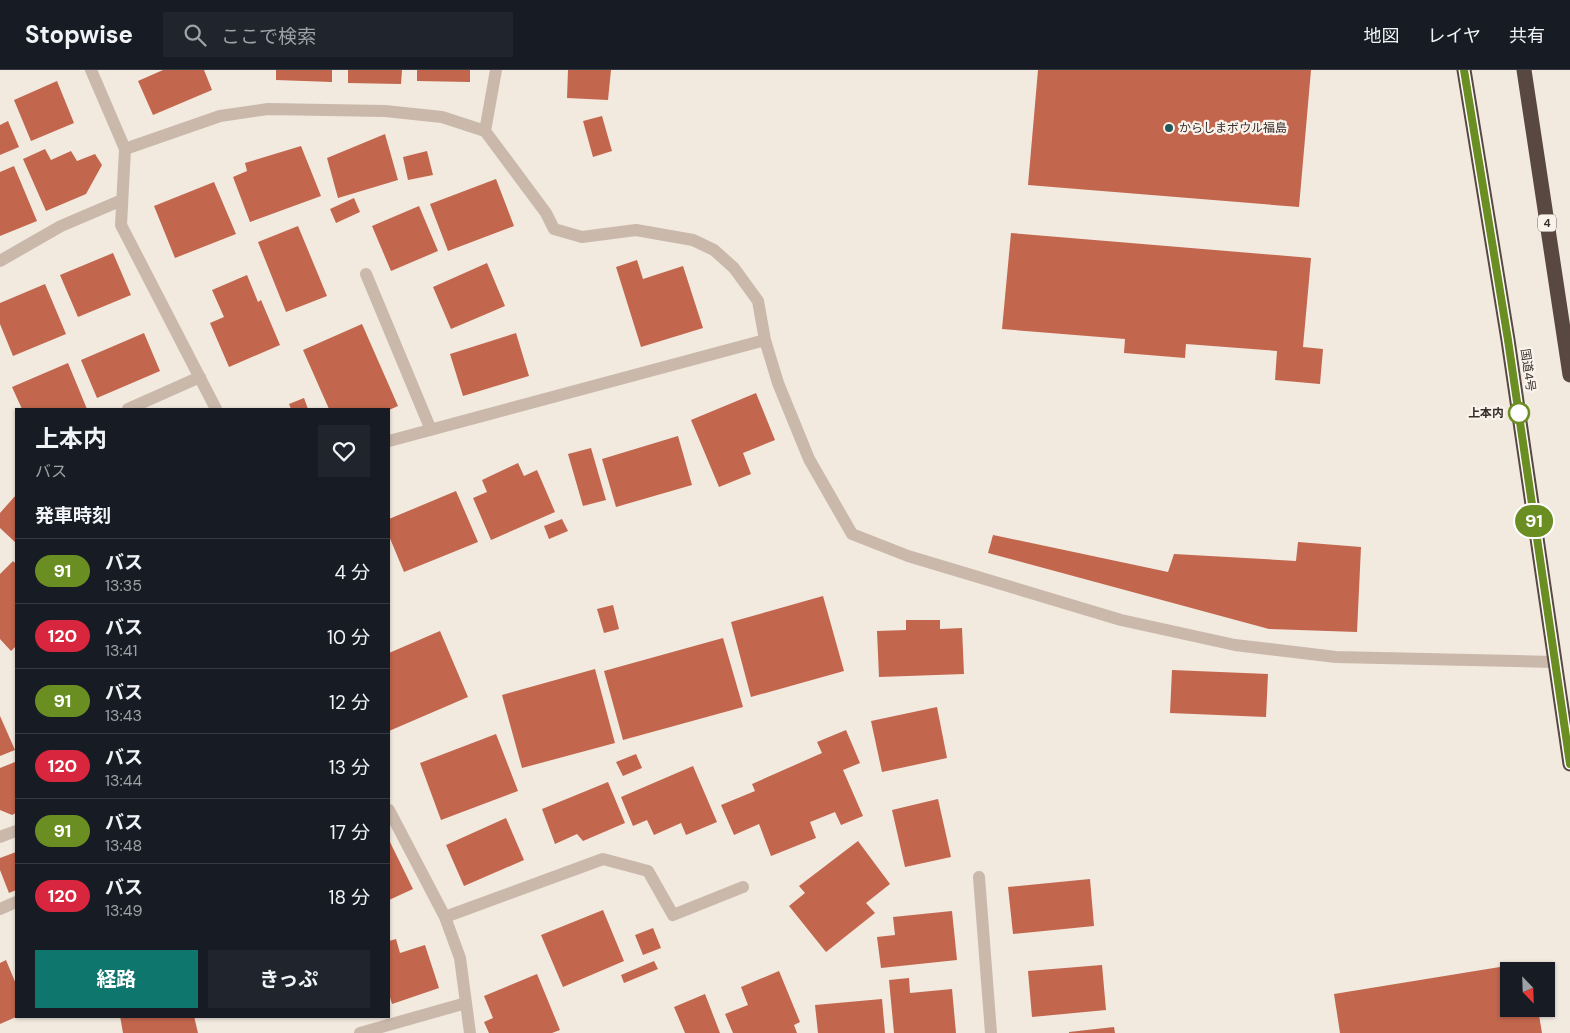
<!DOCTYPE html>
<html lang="ja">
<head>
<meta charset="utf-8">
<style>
  body { margin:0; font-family:"DM Sans","Noto Sans JP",sans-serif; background:#20242c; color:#f1f3f6; height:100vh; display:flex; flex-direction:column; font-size:19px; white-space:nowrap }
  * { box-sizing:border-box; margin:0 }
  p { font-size:16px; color:#9ea1a6 }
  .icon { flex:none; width:28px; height:28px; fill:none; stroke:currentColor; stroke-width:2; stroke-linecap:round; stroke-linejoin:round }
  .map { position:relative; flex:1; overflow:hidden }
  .drawer { position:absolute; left:15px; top:338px; width:375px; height:610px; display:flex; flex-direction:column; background:#171b24; border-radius:0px; box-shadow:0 1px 4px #0004 }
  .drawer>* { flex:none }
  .badge { padding:0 10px; border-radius:16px; font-size:18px; line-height:32px }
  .needle { width:32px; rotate:157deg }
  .controls { position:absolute; left:1500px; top:892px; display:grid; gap:10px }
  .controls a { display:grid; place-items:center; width:55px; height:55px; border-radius:0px; background:#171b24; box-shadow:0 1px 4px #0004; font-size:25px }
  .map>.badge { position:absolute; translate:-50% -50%; box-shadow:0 0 0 2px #fff }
  h2 { padding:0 20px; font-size:19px; line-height:45px }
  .round { display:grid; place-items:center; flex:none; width:52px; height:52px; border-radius:0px; background:#20242c }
  .head { display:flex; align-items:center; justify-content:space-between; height:85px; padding:0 20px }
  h1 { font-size:24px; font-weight:700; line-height:38px }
  .button { display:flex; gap:10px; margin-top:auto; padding:10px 20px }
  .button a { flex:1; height:58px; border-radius:0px; background:#0f766e; color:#fff; font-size:20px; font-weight:700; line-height:58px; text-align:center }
  .button a+a { background:#20242c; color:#f1f3f6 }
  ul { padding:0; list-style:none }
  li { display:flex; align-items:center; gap:15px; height:65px; padding:0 20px; border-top:1px solid #363941 }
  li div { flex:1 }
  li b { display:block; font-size:19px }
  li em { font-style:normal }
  li .badge { min-width:55px; font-weight:700; text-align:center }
  header { display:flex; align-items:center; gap:30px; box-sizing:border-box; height:70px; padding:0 25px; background:#171b24; border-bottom:1px solid #363941 }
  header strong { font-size:24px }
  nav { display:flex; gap:28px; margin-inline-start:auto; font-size:18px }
  .search { width:350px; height:45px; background:#20242c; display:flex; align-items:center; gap:12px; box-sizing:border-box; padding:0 18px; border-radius:0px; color:#9ea1a6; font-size:19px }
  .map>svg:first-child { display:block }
  .building { fill:#c2664d }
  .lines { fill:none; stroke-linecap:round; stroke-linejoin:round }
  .street { stroke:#cab8ab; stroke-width:12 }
  .highway { stroke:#594841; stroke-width:15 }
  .line-casing { stroke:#fff; stroke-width:11 }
  .line { stroke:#6b8e23; stroke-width:8 }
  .poi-dot { fill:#205759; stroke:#faf3ec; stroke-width:2 }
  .stop-dot { fill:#fff; stroke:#6b8e23; stroke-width:2.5 }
  .labels { text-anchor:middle; stroke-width:4.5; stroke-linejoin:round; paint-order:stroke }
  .shield { fill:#faf3ec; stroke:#726964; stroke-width:1 }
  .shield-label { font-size:11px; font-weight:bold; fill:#382e2a }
  .poi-label { font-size:12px; fill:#382e2a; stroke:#faf3ec; text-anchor:start }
  .street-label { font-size:12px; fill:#382e2a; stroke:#faf3ec }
  .stop-label { font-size:12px; font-weight:bold; fill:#382e2a; stroke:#faf3ec; text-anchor:end }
</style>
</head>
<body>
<header>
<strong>Stopwise</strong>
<div class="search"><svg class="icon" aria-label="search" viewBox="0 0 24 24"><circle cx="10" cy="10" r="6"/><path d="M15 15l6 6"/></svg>ここで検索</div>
<nav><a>地図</a><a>レイヤ</a><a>共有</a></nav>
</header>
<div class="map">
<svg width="1570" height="963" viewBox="0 0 1570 963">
  <rect width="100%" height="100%" fill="#f2e9df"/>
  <path class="building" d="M163,0H204L212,20L153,45L138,11Z
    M276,0H332V12L276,10Z
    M348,0H402L401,14L348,13Z
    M417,0H470V12L417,11Z
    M568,0H611L608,30L567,28Z
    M1038,0H1311L1299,137L1028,115Z
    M57,11L74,53L31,71L14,30Z
    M602,46L612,81L593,87L583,51Z
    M8,51L19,77L0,85V55Z
    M385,64L398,110L338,128L327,88Z
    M301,76L321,126L250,152L233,107L247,101L245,93Z
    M45,79L51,90L71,81L77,91L95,84L102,95L86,124L46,141L23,89Z
    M427,81L433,105L408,110L403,87Z
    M14,96L37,151L0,166V102Z
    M496,109L514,156L448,181L430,134Z
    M214,112L236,164L175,188L154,136Z
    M354,128L360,142L336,153L330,139Z
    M419,136L438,181L391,201L372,156Z
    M298,156L327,226L286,242L258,172Z
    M1011,163L1311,188L1303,277L1323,279L1320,314L1275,310L1277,281L1186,274L1185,288L1124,283L1125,269L1002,259Z
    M113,183L131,225L78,247L60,205Z
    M637,190L643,209L683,196L703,258L641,277L616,197Z
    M487,193L505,236L451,259L433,217Z
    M247,205L258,232L261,230L280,275L229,297L210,253L224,247L212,220Z
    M45,214L66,264L13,286L0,254V233Z
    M362,254L398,336L389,340L329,339L303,280Z
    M144,263L160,301L97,328L81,290Z
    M516,263L529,306L463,326L450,284Z
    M68,293L87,339H22L12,317Z
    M756,323L775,370L743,383L751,404L719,417L691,350Z
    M304,328L308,339H291L289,334Z
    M678,366L692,415L616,437L602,389Z
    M591,378L606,430L583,436L568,384Z
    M518,393L524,406L537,400L555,442L491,470L473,428L487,422L482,410Z
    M456,421L478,472L404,502L389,466V449Z
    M16,425V473L0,458V443Z
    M562,449L568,461L549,469L544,456Z
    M993,465L1168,502L1174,484L1296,491L1298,472L1361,477L1357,562L1269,559L988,483Z
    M13,491L16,494V576L11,581L0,569V504Z
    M823,526L844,601L751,627L731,552Z
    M613,535L619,559L604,563L597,539Z
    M906,550H940V559L962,558L964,604L879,607L877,561L906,560Z
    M440,561L468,627L389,661V583Z
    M723,568L743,637L623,670L604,601Z
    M595,599L615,673L522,698L502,625Z
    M1172,600L1268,604L1266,647L1170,643Z
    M937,637L947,688L882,702L871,651Z
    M0,646L15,680L0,686Z
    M846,660L860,693L843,700L863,746L841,755L835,742L810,752L816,768L771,786L759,754L734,765L721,735L755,721L752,714L822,683L817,672Z
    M496,664L518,721L441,750L420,693Z
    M636,684L642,698L623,706L616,692Z
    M15,692L16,696V743L12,745L0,740V698Z
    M693,696L717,752L686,765L681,753L654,765L647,750L633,756L621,727Z
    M608,712L625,753L583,771L577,764L555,774L542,739Z
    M938,729L951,787L905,797L892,740Z
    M506,748L524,790L464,816L446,775Z
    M389,770L413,819L389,830Z
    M858,771L890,814L866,833L875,843L826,882L789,836L805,823L799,816Z
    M16,782V820L9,823L0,800V788Z
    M1090,809L1094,856L1013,864L1008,817Z
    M603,840L624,891L563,917L541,865Z
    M952,841L957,890L881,898L877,867L895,865L893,847Z
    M653,858L661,878L643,885L635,865Z
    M396,869L400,883L425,875L439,918L392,934L389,924V871Z
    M6,890L16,914V947L0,954V893Z
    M654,891L658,899L624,913L621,905Z
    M1530,892L1532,901H1509V939H1538L1542,963H1340L1334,924Z
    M1102,895L1106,940L1032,947L1028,901Z
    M779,901L800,952L794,955L797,963H733L725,944L748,935L741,917Z
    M537,904L560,960L552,963H489L484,952L493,948L484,926Z
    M909,908L910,923L952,919L956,963H894L889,910Z
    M705,924L720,963H685L674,937Z
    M882,929L885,963H818L815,935Z
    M120,946H194L198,963H123Z
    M1114,957L1115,963H1069V962Z"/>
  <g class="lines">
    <path class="street" d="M91,0L125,79L121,155L216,339
      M485,61L546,143L554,159L582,167L636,160L693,170L714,180L734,198L758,231L765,270L778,313L809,389L852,464L908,486L1121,550L1235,575L1336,587L1554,592
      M125,79L220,46L268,39L385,41L442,47L485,61L496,0
      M0,191L61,156L122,130
      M366,204L431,360
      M128,339L200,307
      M389,371L765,270
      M389,740L445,847L460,888L470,963
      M0,767L16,761
      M979,807L991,963
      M0,839L16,832
      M445,847L603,789L648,801L673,845L743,817
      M360,963L466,933"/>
    <path class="highway" d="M1464,0L1508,270L1570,694
      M1524,0L1570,305"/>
  </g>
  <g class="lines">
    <g class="line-casing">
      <path id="line" d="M1464,0L1508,270L1570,694"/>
    </g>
    <use href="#line" class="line"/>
  </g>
  <circle class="poi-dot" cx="1169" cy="58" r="5"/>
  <circle class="stop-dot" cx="1519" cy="343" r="10"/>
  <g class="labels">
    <rect class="shield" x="1538" y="144.5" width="18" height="17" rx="4"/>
    <g class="shield-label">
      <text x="1547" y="157">4</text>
    </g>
    <g class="poi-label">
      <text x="1179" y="62">からしまボウル福島</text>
    </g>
    <g class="street-label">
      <text transform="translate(1528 300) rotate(82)" y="4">国道4号</text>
    </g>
    <g class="stop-label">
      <text x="1504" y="347">上本内</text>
    </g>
  </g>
</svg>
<div class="controls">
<a><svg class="needle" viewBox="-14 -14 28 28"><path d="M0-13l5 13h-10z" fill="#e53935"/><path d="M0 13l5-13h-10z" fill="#9ea1a6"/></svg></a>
</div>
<b class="badge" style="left:1534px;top:451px;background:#6b8e23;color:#fff">91</b>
<section class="drawer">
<div class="head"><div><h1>上本内</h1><p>バス</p></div><a class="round"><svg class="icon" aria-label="heart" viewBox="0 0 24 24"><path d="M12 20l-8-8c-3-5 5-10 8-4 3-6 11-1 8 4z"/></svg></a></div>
<h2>発車時刻</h2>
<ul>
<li><span class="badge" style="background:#6b8e23;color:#fff">91</span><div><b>バス</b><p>13:35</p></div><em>4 分</em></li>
<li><span class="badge" style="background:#d7263d;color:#fff">120</span><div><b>バス</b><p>13:41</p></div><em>10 分</em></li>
<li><span class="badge" style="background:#6b8e23;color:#fff">91</span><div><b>バス</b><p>13:43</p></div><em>12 分</em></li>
<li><span class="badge" style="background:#d7263d;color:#fff">120</span><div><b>バス</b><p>13:44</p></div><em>13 分</em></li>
<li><span class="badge" style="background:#6b8e23;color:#fff">91</span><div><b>バス</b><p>13:48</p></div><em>17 分</em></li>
<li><span class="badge" style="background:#d7263d;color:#fff">120</span><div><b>バス</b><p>13:49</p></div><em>18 分</em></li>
</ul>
<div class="button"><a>経路</a><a>きっぷ</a></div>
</section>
</div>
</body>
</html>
